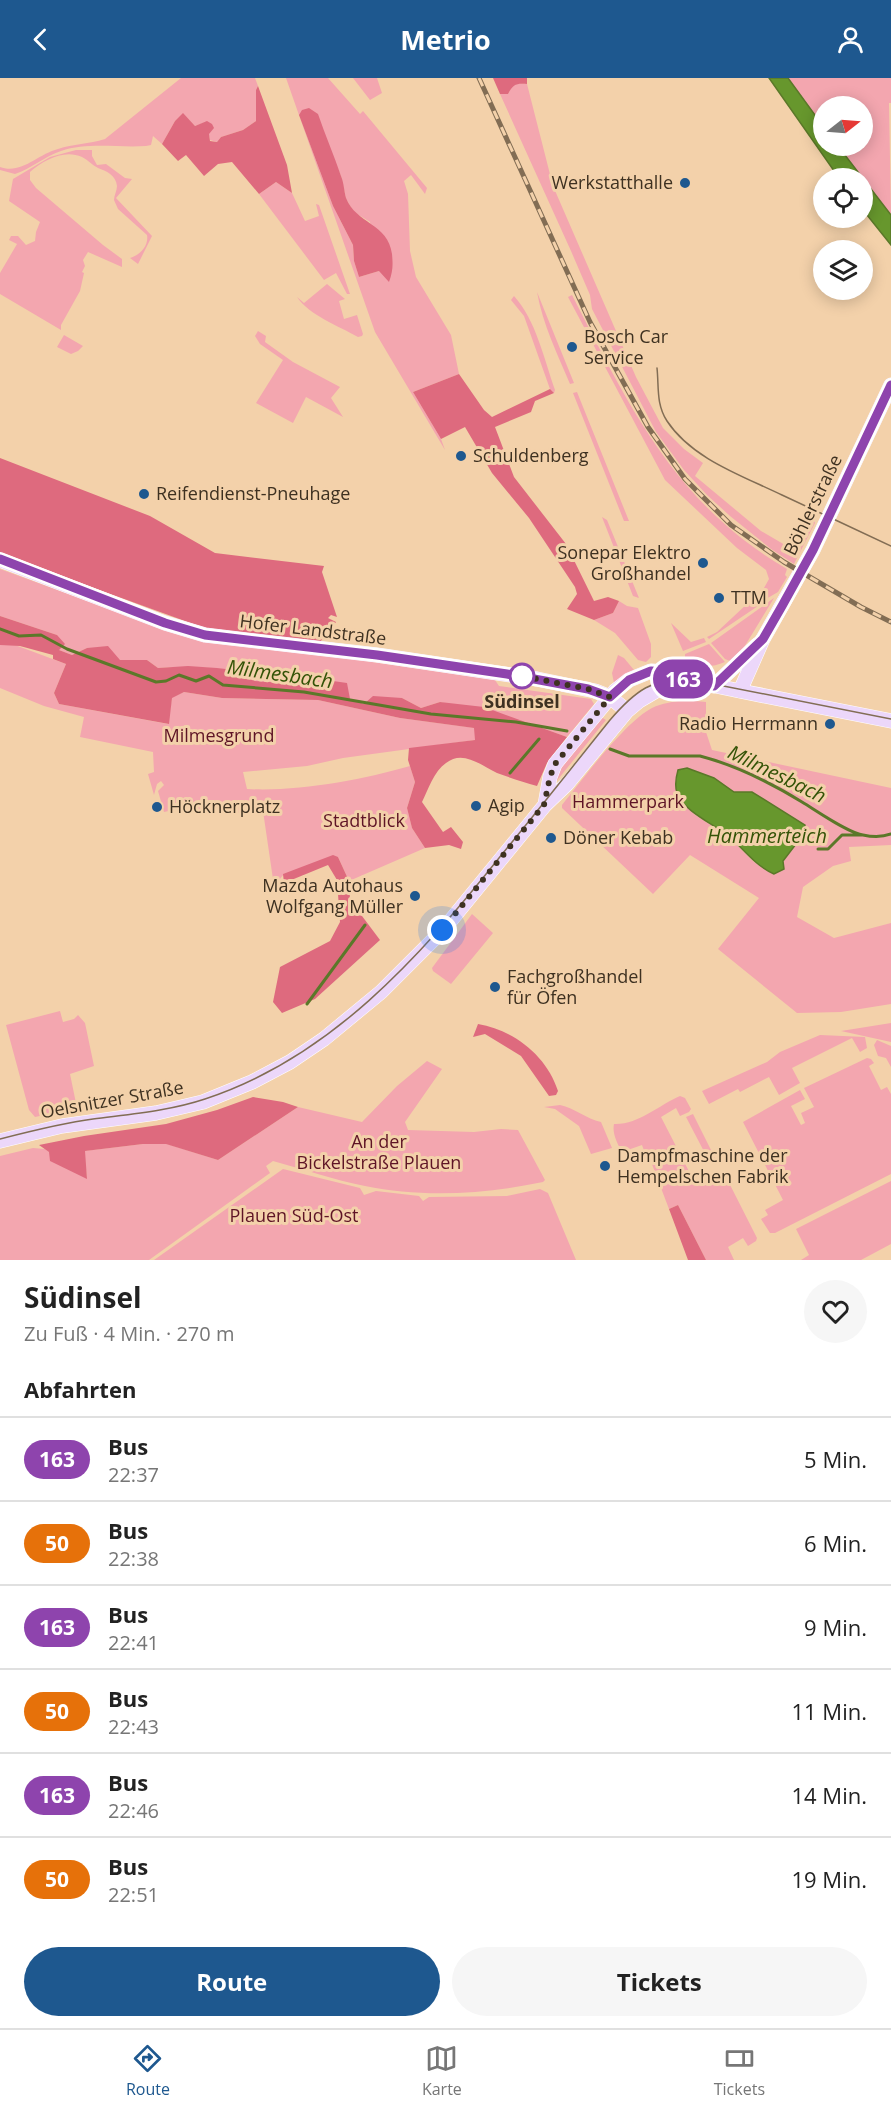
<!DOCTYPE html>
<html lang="de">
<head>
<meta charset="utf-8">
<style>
  body { margin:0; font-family:"Open Sans",sans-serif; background:#f6f6f6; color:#222; height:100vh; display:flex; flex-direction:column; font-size:22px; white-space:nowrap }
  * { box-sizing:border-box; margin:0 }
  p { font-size:20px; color:#767676 }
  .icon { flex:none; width:33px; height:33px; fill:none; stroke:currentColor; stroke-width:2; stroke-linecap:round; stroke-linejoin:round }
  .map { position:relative; height:1182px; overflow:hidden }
  .drawer { display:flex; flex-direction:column; background:#fff; flex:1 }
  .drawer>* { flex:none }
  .badge { padding:0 12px; border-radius:20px; font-size:21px; line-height:39px }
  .needle { width:39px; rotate:73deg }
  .controls { position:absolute; left:813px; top:18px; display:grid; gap:12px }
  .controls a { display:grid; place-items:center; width:60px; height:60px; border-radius:50%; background:#fff; box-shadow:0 3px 15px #0003; font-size:30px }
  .you { position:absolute; width:30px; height:30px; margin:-15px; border:4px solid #fff; border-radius:50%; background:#1a73e8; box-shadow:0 0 0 9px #1a73e833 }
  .map>.badge { position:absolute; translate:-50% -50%; box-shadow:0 0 0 3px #fff }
  h2 { padding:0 24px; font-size:22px; line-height:54px }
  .round { display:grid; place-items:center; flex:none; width:63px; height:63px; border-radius:32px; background:#f6f6f6 }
  .head { display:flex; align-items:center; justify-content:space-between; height:102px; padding:0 24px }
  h1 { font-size:28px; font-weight:700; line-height:45px }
  .cta { display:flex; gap:12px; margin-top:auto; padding:12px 24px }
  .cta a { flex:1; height:69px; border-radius:36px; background:#1e588f; color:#fff; font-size:24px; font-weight:700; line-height:69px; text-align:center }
  .cta a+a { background:#f6f6f6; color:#222 }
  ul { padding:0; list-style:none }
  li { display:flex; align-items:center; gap:18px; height:84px; padding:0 24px; border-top:2px solid #e0e0e0 }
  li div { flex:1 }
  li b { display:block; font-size:22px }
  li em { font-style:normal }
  li .badge { min-width:66px; font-weight:700; text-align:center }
  header { display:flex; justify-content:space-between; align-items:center; height:78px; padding:0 24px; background:#1e588f; color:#fff; font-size:27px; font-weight:700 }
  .dock { display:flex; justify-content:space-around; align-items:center; height:84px; border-top:2px solid #e0e0e0; background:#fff; font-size:16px; color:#767676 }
  .dock a { display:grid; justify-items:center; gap:3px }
  .dock .selected { color:#1e588f }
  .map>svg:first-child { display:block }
  .green { fill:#f3a6af; fill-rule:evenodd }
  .forest { fill:#de6a7e }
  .water { fill:#67972d; stroke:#5b7829; stroke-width:1.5 }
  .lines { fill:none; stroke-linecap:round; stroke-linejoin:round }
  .stream { stroke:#5b7829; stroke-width:3 }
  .primary-casing { stroke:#fff; stroke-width:15 }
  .primary { stroke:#ecd7fa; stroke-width:14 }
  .tram { stroke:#826d54; stroke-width:1.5 }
  .rail-casing { stroke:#826d54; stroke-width:5 }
  .rail { stroke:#f3d1aa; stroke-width:3; stroke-dasharray:9; stroke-linecap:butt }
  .line-casing { stroke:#fff; stroke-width:14 }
  .line { stroke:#8e44ad; stroke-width:9 }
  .walk { stroke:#3e3121; stroke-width:6; stroke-dasharray:0 10.8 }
  .poi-dot { fill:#1e588f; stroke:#f3d1aa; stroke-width:2 }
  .stop-dot { fill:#fff; stroke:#8e44ad; stroke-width:3 }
  .labels { text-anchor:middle; stroke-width:6; stroke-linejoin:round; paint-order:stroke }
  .poi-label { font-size:18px; fill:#3e3121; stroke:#f3d1aa; text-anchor:start }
  .street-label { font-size:18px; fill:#3e3121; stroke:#f3d1aa }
  .stop-label { font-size:18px; font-weight:bold; fill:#3e3121; stroke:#f3d1aa }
  .park-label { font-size:18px; fill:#5e1426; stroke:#f3d1aa }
  .water-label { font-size:20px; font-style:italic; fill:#335307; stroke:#f3d1aa }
</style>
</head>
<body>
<header><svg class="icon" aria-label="back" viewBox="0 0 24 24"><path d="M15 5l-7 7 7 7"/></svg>Metrio<svg class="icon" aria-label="person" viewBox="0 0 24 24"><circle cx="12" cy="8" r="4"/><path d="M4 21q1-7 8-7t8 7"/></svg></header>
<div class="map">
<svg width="891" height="1182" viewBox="0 0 891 1182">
  <rect width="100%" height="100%" fill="#f3d1aa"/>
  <path class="green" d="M181,0H255L258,8L256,12V43L243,52L221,59L217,64L210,62L206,44L195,48L183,36L175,43L162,66L153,58L151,67L146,68C119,70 87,64 61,73C45,78 31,91 15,96L0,92V89C21,97 38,76 58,71C73,66 89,66 105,61Z
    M286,0H328L360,36L363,33L427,110L425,116L411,97L404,103L408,116L410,173L416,199L451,257L459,296L413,314L441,361L445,372L375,254ZM299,37L332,77L341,98L346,121L354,134L370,144L379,193L359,199L354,183L353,167L333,128Z
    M353,0H377L382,15L370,22Z
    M788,0H891V25H889L891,137L838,68H862V28H824L823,48Z
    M517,5L527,6L553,108L636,299L663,350L684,371L703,385L695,398L761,453L797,474L813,443L812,437L815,445L794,486L771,471L730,438L707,417L684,392L656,354L592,231L590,217L571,173L500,16H508L511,9Z
    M76,72H92V78L97,87L106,86L125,100L132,101L116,120L152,158L138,186L130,180C140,177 149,168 147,157L118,131L114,122C114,117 117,113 117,108C116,97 106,93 98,90C92,87 88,82 82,79C64,71 44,82 30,94V102L36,110L103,167L122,181V189L88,174L83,182L85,188L82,194L84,195L80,213L61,247V252L0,216V195L17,166L9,162L11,158H18L26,167L35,163L36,154L40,144L9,123L13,101L50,79Z
    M276,104L292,115L305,143L319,138L316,126L319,127L350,216H347L336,195L324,202L259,116Z
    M327,206L345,221L339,223L344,241L357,237L363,256L362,258L358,259C339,248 310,238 297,219L304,225Z
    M537,214L574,305L570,306C557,275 543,247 537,214Z
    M572,217C629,328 674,425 787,491L785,497L787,499L778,514L766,521L764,518L760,520L761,526L709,561L707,559L717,554L764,510L769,501L766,492L737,470L665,402L568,219Z
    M514,218C536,242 544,281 555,312L554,315L550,311L524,238L511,222Z
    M258,253L266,258L265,264L293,284L340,309L331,320L343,339L306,319L293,345L256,325L283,282L260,266L255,258Z
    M64,257L83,268L78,273L71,276L57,269Z
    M577,314L629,443H624L573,315Z
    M602,439L607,442L639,520L633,518Z
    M0,491L175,555L231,567L352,581L495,602L499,608L591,621L594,626L567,659L527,645L440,624L421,630L402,620L364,626L319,612L294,600C284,605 264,608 253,602C247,599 245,594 238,593C210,589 185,588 158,590L147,582H120L87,570L72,577L59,572L57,557L0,538Z
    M774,520L743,571L730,583L725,581L711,565Z
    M619,523L627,528L638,530L651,566V579L646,584L638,582L615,555L594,542L613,535Z
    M671,545L691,564L704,560L706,564L683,573Z
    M709,566L725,584C711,590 695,591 685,580V576Z
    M0,567H15L66,586L54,615L59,626L168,646L172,619L184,614L222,620L318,622L400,640L475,650V662L343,680L307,688L243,694L247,711C296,714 362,702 410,688L415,704L407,730L412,750L425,770L349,803L338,779L284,796L274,808L263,733L206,737L192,728L164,734L158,713L164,707L161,703L157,706L154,717L148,696L154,694L153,674L80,659L84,639L44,628L0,610Z
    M618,577L624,580L634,592L614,605L612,595Z
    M684,622L706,624V654L712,672L891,710V767L849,769L851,783L833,788L803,809L797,839L834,860L891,845V926L841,934L797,935L718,871L759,820L690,777L653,816L562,730V727C582,702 626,643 652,630C662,625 673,624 684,622ZM687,690L714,700L734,714H752L803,757L774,796L754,784L729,759L694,736L676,698L679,692Z
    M601,639L606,642L555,705V696Z
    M472,836L493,855L451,906L433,893L432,890Z
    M60,933L63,944L74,941L78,937L85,945L94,988L70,996L77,1030L35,1039L29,1032L6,947Z
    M891,945V964L841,953Z
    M820,957L865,959L867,970L860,974L852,960L792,990L800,1005L779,1017L769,999L740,1014L738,1011L709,1026L702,1013L767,984L780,974Z
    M877,962L891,968V989L886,980L878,978L874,967Z
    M867,980L871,981L874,985L869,988L881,1012L887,1009L891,1016V1096L775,1155H770L761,1141L768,1137L765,1132L783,1122L743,1044L800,1012L805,1021L791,1028L801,1047L805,1045L801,1035L814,1029L804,1010Z
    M427,983L442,991L405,1044L408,1052L474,1054L501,1051L518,1052L545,1102L543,1104C486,1116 423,1120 365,1108C334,1102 303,1091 273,1083L266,1088L270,1095L149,1182H0V1078L33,1070L45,1071L87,1100L84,1073L143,1066H167L218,1082L298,1029L362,1044L397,1008Z
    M680,1018L685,1020L691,1031L689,1034L680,1038L676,1030L661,1039L695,1105L723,1093L757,1160L756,1163L748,1168L743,1160L728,1169L734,1182H706L678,1127L669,1131L650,1081H647L642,1067L622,1074C617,1065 612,1055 614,1046C638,1047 659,1027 680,1018Z
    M560,1027C575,1030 586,1041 601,1044L612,1070L591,1076L579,1048L555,1031L544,1029Z
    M693,1036L715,1080L709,1083L686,1039Z
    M283,1091L360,1110L364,1117L376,1113L419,1118L423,1123L429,1119L507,1118L540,1111L548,1115L576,1182H154Z
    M891,1103V1166L861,1182H801L809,1177L796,1151Z"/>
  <path class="forest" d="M493,0H527V6C517,5 513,6 508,16H500Z
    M258,8L287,87L292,115L276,104L259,116L232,84L218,86L204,98L186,77L178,83L162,66L175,43L183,35L195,48L207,43L212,46L214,50L209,56L210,63L217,64L221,59L243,52L256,43V12Z
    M309,30L318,36C325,57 334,77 341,98C344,105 344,113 346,120C356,146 388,145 392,176C393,187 393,193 389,204L379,193L359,199L354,183L353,167L333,128L299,37L302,32Z
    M459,296L484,332L492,339L550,311L554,315L535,323L531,334L495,349L514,399L566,466L594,523L608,519L619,523L613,535L594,542L567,531L577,516L575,509L529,440L492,395L465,349L441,361L413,314Z
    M0,380L150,438L215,475L324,488L322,494L337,539L331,537L328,540L336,544L320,564L207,551L0,476Z
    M0,538L57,557L65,566L59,572L72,577L87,570L108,568L120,582H147L158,590L188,588L217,590L243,593L255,603L283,605L294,600L310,601L319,612L333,603L347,605L350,621L364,626L373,618L402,620L421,630L440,624L484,629L567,659L547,685L537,708C524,704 510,700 497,695C482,688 463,671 446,685C434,693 428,712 422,724L443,754L451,749L463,764L461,771L449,767L425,770L412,750L407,730L415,704L408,682L409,670L475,662L474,650L400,640L318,622L222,620L184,614L172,620L169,646L59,626L54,615L66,586L53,581V577L20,568L0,567Z
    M333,777L338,779L349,803L350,822L380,862L315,921L282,935L273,924L280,889L330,863L340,844L337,802L328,787L284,805L283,796Z
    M478,946C514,952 547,978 558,1013L556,1017L549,1018L521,978L485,956L473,959Z
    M253,1019L283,1024L298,1029L218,1082L166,1066H143L85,1073L87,1101L50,1083L49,1074L39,1067L84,1058L166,1046L217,1032Z
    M678,1127L704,1178L706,1182H688L669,1131Z"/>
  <path class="water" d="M769,0H788L823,48L824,68H838L891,137V167L863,132L862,100H839Z
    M687,690L714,700L734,714H752L805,747L803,757L783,783L784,791L774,796C756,788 745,773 731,760C716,747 684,734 677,715C675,709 676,699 678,692Z"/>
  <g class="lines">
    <path class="stream" d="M0,551L19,558L41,557L67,571L156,604L166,603L179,597L196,603L209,598L223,607L304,614L431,636L516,644L567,653
      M610,671L629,678H700C735,687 771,705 802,724C817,733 848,755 863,757C872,759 883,759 891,756
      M510,695L539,661
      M818,771H828L842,757H861
      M307,926L365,847"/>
    <g class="primary-casing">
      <path id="primary" d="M0,482L165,545L205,557L377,577L537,601L595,613L610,619L627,633
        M714,608L757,567
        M740,613L763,561L813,472L891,307
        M545,727L550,699L555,686L615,613L629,602L651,593L667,594L678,600L740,613L891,643
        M0,1063L62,1048L156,1035L203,1024L252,1004L290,984L324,961L381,914L443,852L545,727L567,706L627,633L639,623L678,600"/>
    </g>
    <use href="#primary" class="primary"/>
    <path class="tram" d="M657,290C659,309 656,326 667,343C692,381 743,398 782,417C818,434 855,451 891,468
      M0,1061C31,1053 62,1045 93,1041C131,1036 169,1033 205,1021C330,980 419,880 499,780C536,735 573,688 610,642C634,614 653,598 693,602L891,641"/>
    <g class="rail-casing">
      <path id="rail" d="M479,0L590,244L648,349L685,401L731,447L784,484L861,529L891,544"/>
    </g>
    <use href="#rail" class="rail"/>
  </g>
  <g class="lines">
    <g class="line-casing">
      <path id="line" d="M0,481L165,545L205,557L377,577L507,596L588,611L610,619L629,602L651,593L667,594L678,600L714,608L763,561L782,528L813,472L891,307"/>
    </g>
    <use href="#line" class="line"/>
    <path class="walk" d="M442,852L544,727L550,699L555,686L610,619L588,611L522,598"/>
  </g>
  <g class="poi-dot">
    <circle cx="685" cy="105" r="6"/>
    <circle cx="572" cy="269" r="6"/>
    <circle cx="461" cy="378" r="6"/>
    <circle cx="144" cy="416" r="6"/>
    <circle cx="703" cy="485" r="6"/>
    <circle cx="719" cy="520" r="6"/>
    <circle cx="830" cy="646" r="6"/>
    <circle cx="476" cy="728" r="6"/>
    <circle cx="157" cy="729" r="6"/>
    <circle cx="551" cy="760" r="6"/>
    <circle cx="415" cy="818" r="6"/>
    <circle cx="495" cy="909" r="6"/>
    <circle cx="605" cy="1088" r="6"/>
  </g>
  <circle class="stop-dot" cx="522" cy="598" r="12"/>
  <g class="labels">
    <g class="poi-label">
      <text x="673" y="111" text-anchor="end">Werkstatthalle</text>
      <text x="584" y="265">Bosch Car<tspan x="584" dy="21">Service</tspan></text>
      <text x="473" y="384">Schuldenberg</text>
      <text x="156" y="422">Reifendienst-Pneuhage</text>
      <text x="691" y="481" text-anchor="end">Sonepar Elektro<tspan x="691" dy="21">Großhandel</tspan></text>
      <text x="731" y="526">TTM</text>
      <text x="818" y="652" text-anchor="end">Radio Herrmann</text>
      <text x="488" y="734">Agip</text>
      <text x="169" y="735">Höcknerplatz</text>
      <text x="563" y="766">Döner Kebab</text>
      <text x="403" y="814" text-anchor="end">Mazda Autohaus<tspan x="403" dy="21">Wolfgang Müller</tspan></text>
      <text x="507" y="905">Fachgroßhandel<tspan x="507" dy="21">für Öfen</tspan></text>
      <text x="617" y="1084">Dampfmaschine der<tspan x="617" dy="21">Hempelschen Fabrik</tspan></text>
    </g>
    <g class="street-label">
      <text transform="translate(813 427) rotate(-64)" y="6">Böhlerstraße</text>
      <text transform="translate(313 552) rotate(7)" y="6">Hofer Landstraße</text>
      <text transform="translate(112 1022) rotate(-10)" y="6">Oelsnitzer Straße</text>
    </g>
    <g class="stop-label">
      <text x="522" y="630">Südinsel</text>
    </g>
    <g class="park-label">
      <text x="219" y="664">Milmesgrund</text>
      <text x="628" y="730">Hammerpark</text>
      <text x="364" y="749">Stadtblick</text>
      <text x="379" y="1070">An der<tspan x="379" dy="21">Bickelstraße Plauen</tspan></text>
      <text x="294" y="1144">Plauen Süd-Ost</text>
    </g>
    <g class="water-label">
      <text transform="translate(280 596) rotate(8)" y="7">Milmesbach</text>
      <text transform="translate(777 696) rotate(26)" y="7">Milmesbach</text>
      <text x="767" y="765">Hammerteich</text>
    </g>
  </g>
</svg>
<div class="controls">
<a><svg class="needle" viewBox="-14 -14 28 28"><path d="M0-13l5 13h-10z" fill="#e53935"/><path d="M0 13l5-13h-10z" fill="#767676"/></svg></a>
<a><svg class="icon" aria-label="locate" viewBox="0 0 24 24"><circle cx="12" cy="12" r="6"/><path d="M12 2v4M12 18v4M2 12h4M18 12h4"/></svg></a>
<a><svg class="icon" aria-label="layers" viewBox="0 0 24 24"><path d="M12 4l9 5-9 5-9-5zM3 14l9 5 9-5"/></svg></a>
</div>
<div class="you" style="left:442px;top:852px"></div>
<b class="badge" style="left:683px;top:601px;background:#8e44ad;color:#fff">163</b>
</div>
<section class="drawer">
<div class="head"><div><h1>Südinsel</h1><p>Zu Fuß · 4 Min. · 270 m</p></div><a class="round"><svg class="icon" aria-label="heart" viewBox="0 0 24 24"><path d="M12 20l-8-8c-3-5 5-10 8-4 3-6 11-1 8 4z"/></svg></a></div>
<h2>Abfahrten</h2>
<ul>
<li><span class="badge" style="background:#8e44ad;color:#fff">163</span><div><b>Bus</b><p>22:37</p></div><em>5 Min.</em></li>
<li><span class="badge" style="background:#e6710a;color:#fff">50</span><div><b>Bus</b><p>22:38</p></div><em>6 Min.</em></li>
<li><span class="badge" style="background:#8e44ad;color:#fff">163</span><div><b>Bus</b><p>22:41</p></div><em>9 Min.</em></li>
<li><span class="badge" style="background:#e6710a;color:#fff">50</span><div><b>Bus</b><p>22:43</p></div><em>11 Min.</em></li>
<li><span class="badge" style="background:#8e44ad;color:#fff">163</span><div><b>Bus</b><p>22:46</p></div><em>14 Min.</em></li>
<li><span class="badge" style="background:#e6710a;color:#fff">50</span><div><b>Bus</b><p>22:51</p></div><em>19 Min.</em></li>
</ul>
<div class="cta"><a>Route</a><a>Tickets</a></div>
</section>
<nav class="dock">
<a class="selected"><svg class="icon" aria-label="directions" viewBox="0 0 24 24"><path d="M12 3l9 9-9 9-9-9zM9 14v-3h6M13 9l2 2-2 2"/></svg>Route</a>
<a><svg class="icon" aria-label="map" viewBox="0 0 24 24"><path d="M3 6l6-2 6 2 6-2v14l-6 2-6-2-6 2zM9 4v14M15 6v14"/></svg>Karte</a>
<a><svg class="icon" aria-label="tickets" viewBox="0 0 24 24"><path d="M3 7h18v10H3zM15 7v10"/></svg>Tickets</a>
</nav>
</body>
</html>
